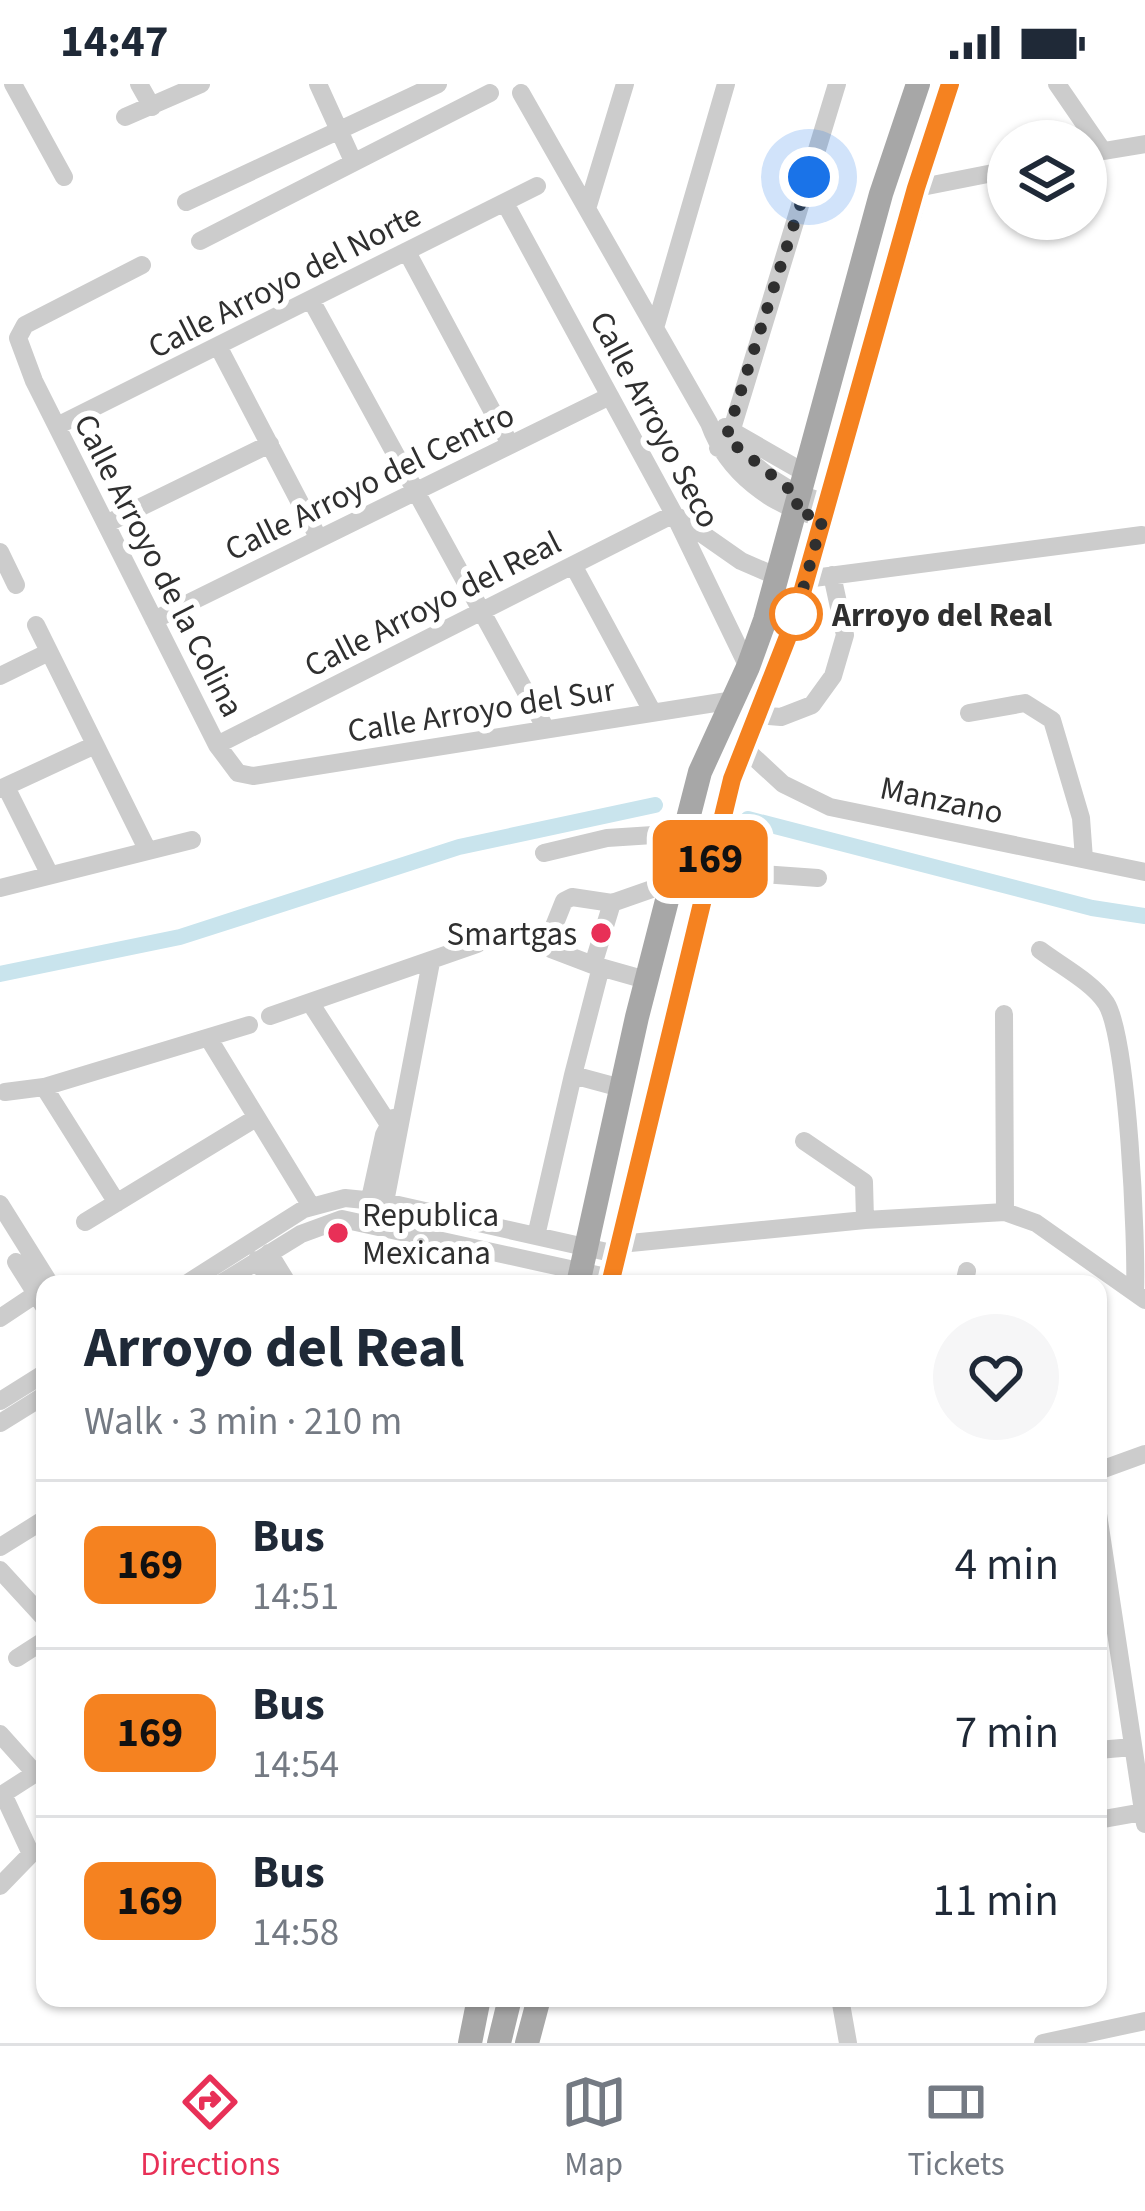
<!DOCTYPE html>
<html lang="en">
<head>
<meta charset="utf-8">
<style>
  body { margin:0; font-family:"Source Sans 3",sans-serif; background:#f6f6f7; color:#1f2937; height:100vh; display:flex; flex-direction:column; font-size:45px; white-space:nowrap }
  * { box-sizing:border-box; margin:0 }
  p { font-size:39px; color:#747a83 }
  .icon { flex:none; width:66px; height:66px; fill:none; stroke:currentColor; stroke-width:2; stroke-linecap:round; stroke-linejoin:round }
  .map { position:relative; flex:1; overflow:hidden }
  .drawer { position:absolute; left:36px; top:1191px; width:1071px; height:732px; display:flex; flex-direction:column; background:#fff; border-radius:24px; box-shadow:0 3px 9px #0004 }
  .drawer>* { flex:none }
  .badge { padding:0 24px; border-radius:18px; font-size:42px; line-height:78px }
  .buttons { position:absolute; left:987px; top:36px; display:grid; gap:24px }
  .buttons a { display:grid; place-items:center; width:120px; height:120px; border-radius:50%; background:#fff; box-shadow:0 3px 9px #0004; font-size:60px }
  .you { position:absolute; width:60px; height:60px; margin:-30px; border:9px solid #fff; border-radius:50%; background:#1a73e8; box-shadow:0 0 0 18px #1a73e833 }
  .map>.badge { position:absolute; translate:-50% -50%; box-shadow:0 0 0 6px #fff }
  .round { display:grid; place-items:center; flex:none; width:126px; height:126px; border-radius:63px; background:#f6f6f7 }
  .overview { display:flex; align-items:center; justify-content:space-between; height:204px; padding:0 48px }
  h1 { font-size:57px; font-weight:700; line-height:90px }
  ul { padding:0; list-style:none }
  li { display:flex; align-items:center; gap:36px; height:168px; padding:0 48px; border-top:3px solid #e0e1e3 }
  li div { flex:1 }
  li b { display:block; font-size:45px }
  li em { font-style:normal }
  li .badge { min-width:132px; font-weight:700; text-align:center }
  .status { display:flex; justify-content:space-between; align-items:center; height:84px; padding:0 60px; background:#fff; direction:ltr }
  .status svg { height:33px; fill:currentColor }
  .menu { display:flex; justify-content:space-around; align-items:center; height:168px; border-top:3px solid #e0e1e3; background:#fff; font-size:33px; color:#747a83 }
  .menu a { display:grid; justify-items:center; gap:6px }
  .menu .current { color:#e83057 }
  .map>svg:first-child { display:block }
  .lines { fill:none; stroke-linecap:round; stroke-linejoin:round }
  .canal { stroke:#c9e4ed; stroke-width:16 }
  .minor { stroke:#ccc; stroke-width:18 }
  .major { stroke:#a7a7a7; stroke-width:24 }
  .line-casing { stroke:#fff; stroke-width:27 }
  .line { stroke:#f58220; stroke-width:18 }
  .walk { stroke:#2f2f2f; stroke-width:12; stroke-dasharray:0 21.6 }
  .stop-dot { fill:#fff; stroke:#f58220; stroke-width:6 }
  .poi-dot { fill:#e83057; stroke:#fff; stroke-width:4.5 }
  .labels { text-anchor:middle; stroke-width:12; stroke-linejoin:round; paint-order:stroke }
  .street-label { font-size:33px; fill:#2f2f2f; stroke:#fff }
  .stop-label { font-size:33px; font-weight:bold; fill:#2f2f2f; stroke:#fff; text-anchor:start }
  .poi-label { font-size:33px; fill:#2f2f2f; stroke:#fff; text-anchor:end }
</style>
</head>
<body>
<div class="status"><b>14:47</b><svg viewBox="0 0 49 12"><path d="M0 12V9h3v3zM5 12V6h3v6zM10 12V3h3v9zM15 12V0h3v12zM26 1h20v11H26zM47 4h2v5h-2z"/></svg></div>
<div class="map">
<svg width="1145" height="1959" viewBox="0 0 1145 1959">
  <rect width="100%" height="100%" fill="#fff"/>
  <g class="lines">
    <path class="canal" d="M748,735L1092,824L1145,832
      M0,890L180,853L459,763L655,721"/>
    <path class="minor" d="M13,0L64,93
      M139,0L152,23
      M318,0L353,77
      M1057,0L1103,67
      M521,9L709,339C727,389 772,423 823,434
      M125,33L201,0
      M1086,70L1145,60
      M917,104L1008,86
      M186,118L438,0
      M505,119L674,430L748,583
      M587,125L625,0
      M200,157L490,9
      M407,168L510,360
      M142,181L25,241L18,254L34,297L217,661L238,689L253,692L734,616
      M311,216L546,645
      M655,244L726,0
      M218,262L319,455
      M57,342L537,102
      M725,343L805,389
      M717,346C752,379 779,409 827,418
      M718,364L732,345L837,0
      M678,433L741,477L778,493
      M106,440L270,360
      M0,468L16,501
      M573,481L652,627
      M806,495L1142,451
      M154,536L610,312
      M36,541L148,767
      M0,592L49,568
      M969,629L1025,619L1052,636L1081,734L1084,775
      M757,631L781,633L812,621L833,592L845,551L832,491
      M217,661L674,430
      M744,664L783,700L830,723L1145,788
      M6,703L50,791
      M0,705L95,661
      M544,769L607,754L684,749
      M708,786L818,794
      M0,804L192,756
      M1040,866C1061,882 1092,898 1106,919C1128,953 1137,1160 1135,1208
      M593,881L551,865L548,857L564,817L572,813L612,819
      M646,896L593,881L612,819L672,798
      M311,920L388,1039L399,1044
      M1004,930L1005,1128
      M270,932L477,860
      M209,955L311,1122
      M573,991L601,883
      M44,1003L117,1119
      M5,1008L44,1003L249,941
      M804,1057L864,1098L865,1136
      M370,1115L384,1051L393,1034
      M385,1118L431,878
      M0,1120L50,1200
      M85,1138L256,1034
      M536,1152L573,991L621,1004
      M620,1160L865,1136L1005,1128L1036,1139L1145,1216
      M269,1169L288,1200
      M257,1176L272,1200
      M16,1178L45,1224
      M186,1200L304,1125L345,1114L385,1118L616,1170
      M220,1200L301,1150L342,1135L611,1194
      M964,1200L967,1187
      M0,1234L36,1210
      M0,1317L45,1289
      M0,1339L45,1311
      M1098,1387L1145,1370
      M1098,1430L1145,1740
      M0,1463L45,1435
      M0,1486L45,1535
      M17,1574L45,1556
      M0,1650L35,1689
      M1098,1666L1133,1663
      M0,1712L45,1683
      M1098,1736L1143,1728
      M0,1802L31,1770L3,1710
      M840,1914L848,1959
      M1043,1959L1145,1937"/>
    <path class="major" d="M578,1200L637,933L700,688L748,583L765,536L881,110L918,0
      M610,1200L732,695L794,537L917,104L950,0
      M470,1959L479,1914
      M499,1959L510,1914
      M527,1959L539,1914"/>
  </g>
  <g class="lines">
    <g class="line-casing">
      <path id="line" d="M610,1200L732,695L794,537L916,104L950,0"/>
    </g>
    <use href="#line" class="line"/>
    <path class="walk" d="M796,530L794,537L823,434L795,428L799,413L726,354L809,93"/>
  </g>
  <circle class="stop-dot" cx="796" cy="530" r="24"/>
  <g class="poi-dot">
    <circle cx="601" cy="849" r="12"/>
    <circle cx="338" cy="1149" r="12"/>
  </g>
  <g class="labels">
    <g class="street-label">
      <text transform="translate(284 196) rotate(-27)" y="12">Calle Arroyo del Norte</text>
      <text transform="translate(656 335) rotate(62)" y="12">Calle Arroyo Seco</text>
      <text transform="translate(369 397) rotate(-26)" y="12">Calle Arroyo del Centro</text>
      <text transform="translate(160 481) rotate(63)" y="12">Calle Arroyo de la Colina</text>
      <text transform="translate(432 519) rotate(-27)" y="12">Calle Arroyo del Real</text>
      <text transform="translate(481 625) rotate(-9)" y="12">Calle Arroyo del Sur</text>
      <text transform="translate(942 715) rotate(12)" y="12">Manzano</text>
    </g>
    <g class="stop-label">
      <text x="832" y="542">Arroyo del Real</text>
    </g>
    <g class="poi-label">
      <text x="577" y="861">Smartgas</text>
      <text x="362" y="1142" text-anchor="start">Republica<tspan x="362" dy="38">Mexicana</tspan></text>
    </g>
  </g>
</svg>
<div class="buttons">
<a><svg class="icon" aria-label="layers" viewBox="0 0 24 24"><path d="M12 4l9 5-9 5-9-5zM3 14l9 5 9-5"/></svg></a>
</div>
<div class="you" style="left:809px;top:93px"></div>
<b class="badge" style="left:710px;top:775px;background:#f58220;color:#111">169</b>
<section class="drawer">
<div class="overview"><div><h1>Arroyo del Real</h1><p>Walk · 3 min · 210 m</p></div><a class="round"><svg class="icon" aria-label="heart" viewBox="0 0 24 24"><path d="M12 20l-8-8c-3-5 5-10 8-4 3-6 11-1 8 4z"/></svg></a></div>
<ul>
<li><span class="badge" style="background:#f58220;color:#111">169</span><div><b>Bus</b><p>14:51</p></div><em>4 min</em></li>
<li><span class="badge" style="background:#f58220;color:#111">169</span><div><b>Bus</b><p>14:54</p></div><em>7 min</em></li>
<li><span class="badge" style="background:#f58220;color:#111">169</span><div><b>Bus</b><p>14:58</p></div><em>11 min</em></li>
</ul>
</section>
</div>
<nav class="menu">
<a class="current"><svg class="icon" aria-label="directions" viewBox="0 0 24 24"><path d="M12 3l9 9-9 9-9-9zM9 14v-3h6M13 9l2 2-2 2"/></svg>Directions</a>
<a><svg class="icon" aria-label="map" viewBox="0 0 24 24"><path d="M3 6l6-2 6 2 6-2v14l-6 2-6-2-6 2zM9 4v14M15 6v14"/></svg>Map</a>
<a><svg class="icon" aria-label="tickets" viewBox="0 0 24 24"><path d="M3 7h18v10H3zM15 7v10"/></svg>Tickets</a>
</nav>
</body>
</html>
